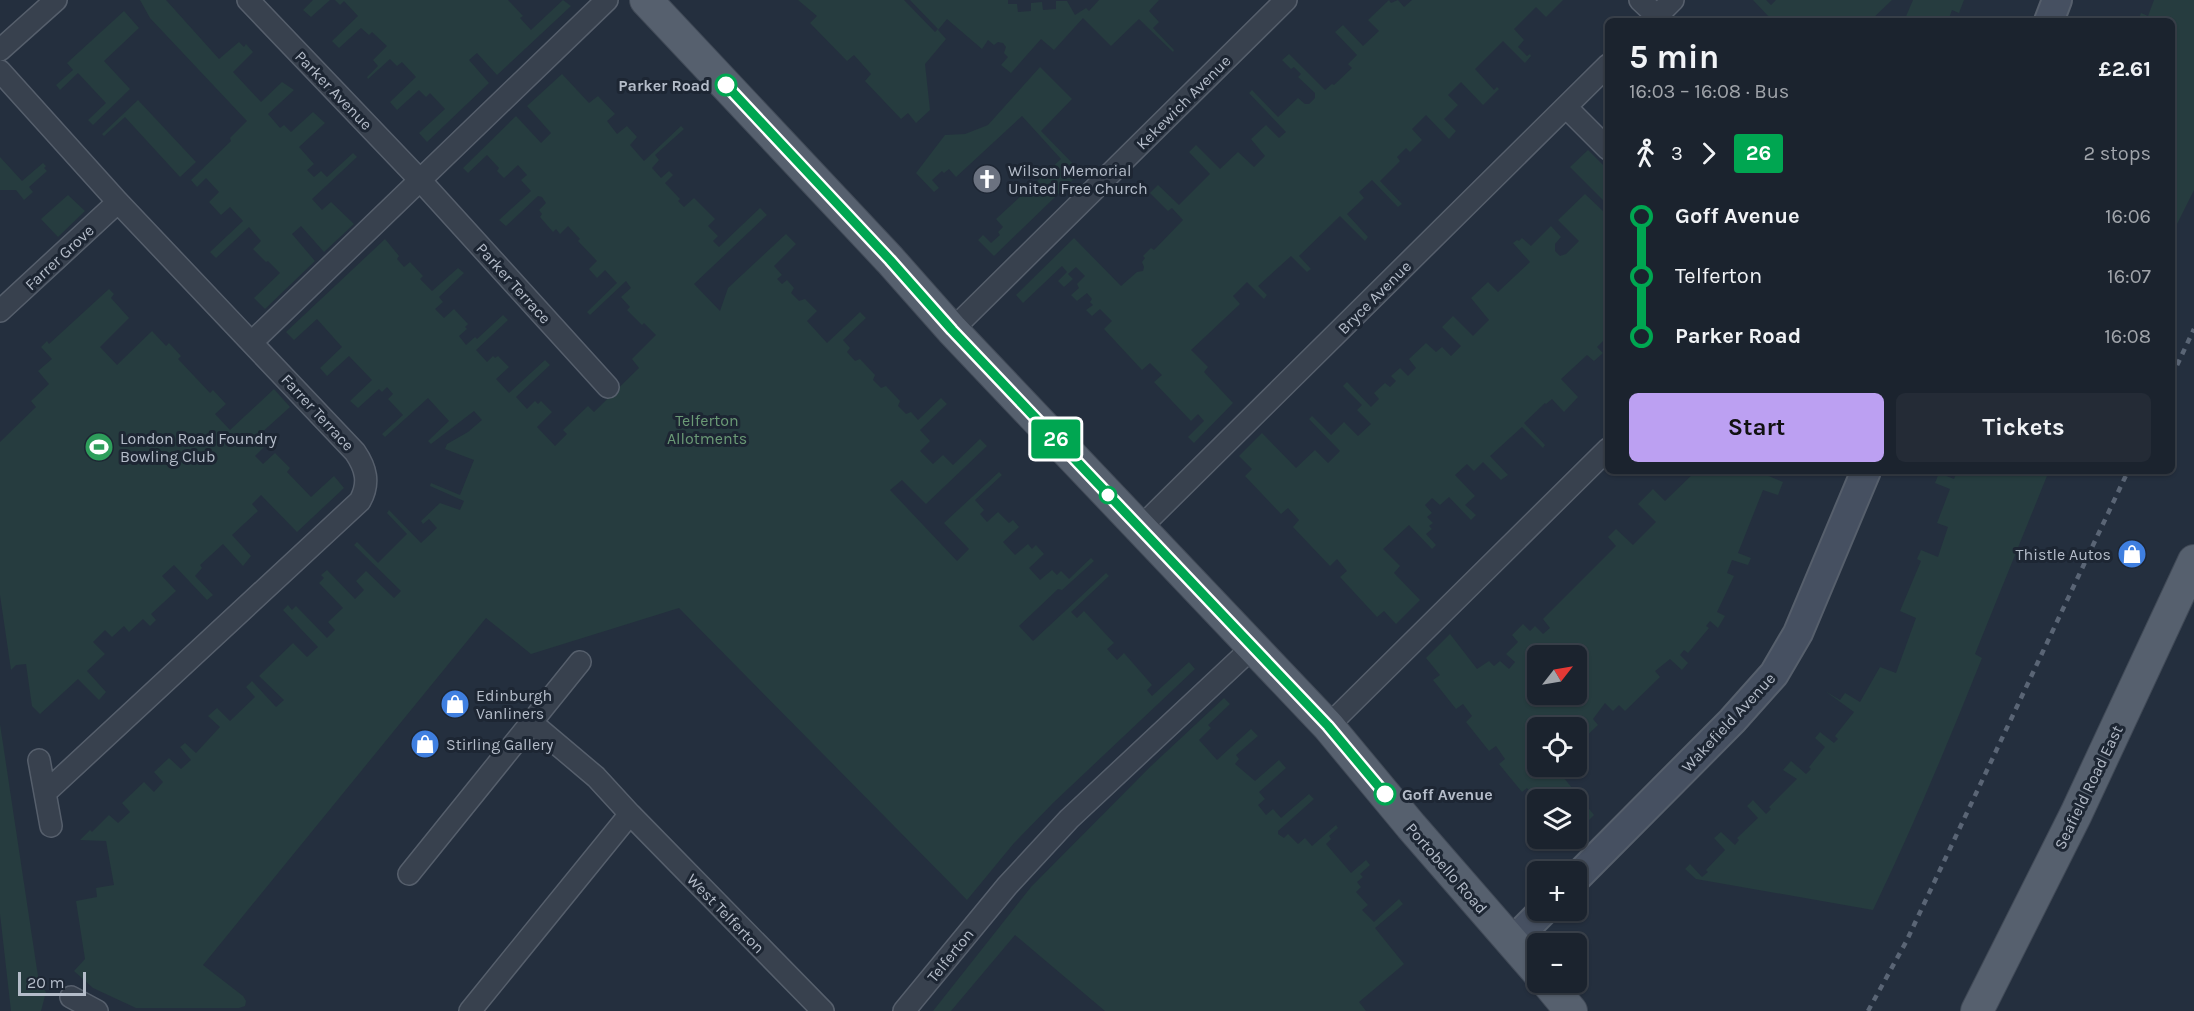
<!DOCTYPE html>
<html lang="en">
<head>
<meta charset="utf-8">
<style>
  body { margin:0; font-family:Karla,sans-serif; background:#242b36; color:#f1f3f6; height:100vh; display:flex; flex-direction:column; font-size:22px; white-space:nowrap }
  * { box-sizing:border-box; margin:0 }
  p { font-size:20px; color:#a0a4aa }
  .icon { flex:none; width:33px; height:33px; fill:none; stroke:currentColor; stroke-width:2; stroke-linecap:round; stroke-linejoin:round }
  .map { position:relative; flex:1; overflow:hidden }
  .sheet { position:absolute; left:1605px; top:18px; width:570px; height:456px; display:flex; flex-direction:column; background:#1b232e; border-radius:9px; box-shadow:0 2px 4px #0004,0 0 0 2px #39404a }
  .sheet>* { flex:none }
  .badge { padding:0 12px; border-radius:4px; font-size:21px; line-height:39px }
  .needle { width:39px; rotate:59deg }
  .controls { position:absolute; left:1527px; top:645px; display:grid; gap:12px }
  .controls a { display:grid; place-items:center; width:60px; height:60px; border-radius:9px; background:#1b232e; box-shadow:0 2px 4px #0004,0 0 0 2px #39404a; font-size:30px }
  .scale { position:absolute; left:18px; bottom:15px; width:68px; box-sizing:border-box; padding-left:6px; border:3px solid #b4bcc9; border-top:0; font-size:16px; line-height:21px; white-space:nowrap; color:#b4bcc9; -webkit-text-stroke:4px #1d2633; paint-order:stroke }
  .map>.badge { position:absolute; translate:-50% -50%; box-shadow:0 0 0 3px #fff }
  .legs { display:flex; align-items:center; gap:9px; height:66px; padding:0 24px; font-size:20px }
  .legs p { margin-inline-start:auto }
  .overview { display:flex; align-items:center; justify-content:space-between; height:102px; padding:0 24px }
  h1 { font-size:33px; font-weight:700; line-height:45px }
  .button { display:flex; gap:12px; margin-top:auto; padding:12px 24px }
  .button a { flex:1; height:69px; border-radius:9px; background:#bca0f2; color:#111; font-size:24px; font-weight:700; line-height:69px; text-align:center }
  .button a+a { background:#242b36; color:#f1f3f6 }
  ul { padding:0 24px; list-style:none }
  li { display:flex; align-items:center; gap:21px; height:60px; font-size:22px }
  li i { display:grid; place-items:center; width:9px; height:100%; margin:0 8px; background:currentColor }
  li i::after { content:''; width:15px; height:15px; margin:-8px; border:4px solid; border-radius:50%; background:#1b232e }
  li p { margin-inline-start:auto }
  li:first-child i { background:linear-gradient(#0000 50%,currentColor 0) }
  li:last-child i { background:linear-gradient(currentColor 50%,#0000 0) }
  .map>svg:first-child { display:block }
  .green { fill:#263c3f; fill-rule:evenodd }
  .lines { fill:none; stroke-linecap:round; stroke-linejoin:round }
  .street-casing { stroke:#565f6c; stroke-width:24 }
  .secondary-casing { stroke:#565f6c; stroke-width:32 }
  .primary-casing { stroke:#414a57; stroke-width:34 }
  .street { stroke:#38414e; stroke-width:21 }
  .secondary { stroke:#465061; stroke-width:28 }
  .primary { stroke:#56606e; stroke-width:32 }
  .rail { stroke:#5a6575; stroke-width:4.5; stroke-dasharray:6 6; stroke-linecap:butt }
  .line-1-casing { stroke:#fff; stroke-width:14 }
  .line-1 { stroke:#00a651; stroke-width:9 }
  .stop-1-dot { fill:#fff; stroke:#00a651; stroke-width:3 }
  .labels { text-anchor:middle; stroke-width:6; stroke-linejoin:round; paint-order:stroke }
  .stop-label { font-size:16px; font-weight:bold; fill:#b4bcc9; stroke:#1d2633; text-anchor:end }
  .street-label { font-size:16px; fill:#b4bcc9; stroke:#1d2633 }
  .poi-label { font-size:16px; fill:#b4bcc9; stroke:#1d2633; text-anchor:start }
  .park-label { font-size:16px; fill:#6b9a76; stroke:#1d2633 }
</style>
</head>
<body>
<div class="map">
<svg width="2194" height="1011" viewBox="0 0 2194 1011">
  <rect width="100%" height="100%" fill="#242f3e"/>
  <path class="green" d="M140,0H166L219,59L239,42L244,47L246,44L253,52L233,72L261,102L282,82L294,90L268,114L280,128L284,125L291,132L313,112L325,123L299,147L314,164L307,170L314,177L321,171L327,177L353,153L357,157L312,199L322,210L331,202L354,224L324,252L301,226L292,234L315,261L265,309L254,298L280,273L268,261L266,262L253,249L261,241L249,227L216,258L210,252L243,221L230,207L221,215L209,202L219,192L206,178L197,187L191,180L231,141L230,138L247,121L150,18Z
    M313,0H330L311,17L303,10Z
    M335,0H508L523,16L520,18L531,30L563,0L571,6L497,75L477,53L469,60L489,83L427,142L419,133L445,109L430,93L426,97L419,90L397,110L390,102L416,77L402,62L397,66L390,59L368,79L367,77L378,66L373,60L387,46L372,32L369,35L361,28L339,48L332,41L358,16L344,1L340,5Z
    M798,0H904L935,32L938,29L910,0H1008V4H1017L1018,12L1031,11V3L1042,2L1043,10L1056,9V1H1067L1075,15L1086,8L1089,11L1099,0H1159L1149,11L1159,22L1153,28L1174,50L1173,52L1139,19L1111,46L1083,18L1054,50L1041,39L1011,73L1001,65L1008,57L1004,53L1006,47L1003,43L998,42L994,45L988,40L982,49L947,19L938,30L946,39L925,64L930,110L916,123L908,113L901,119L865,81L871,74L854,55L847,61L810,23L817,16Z
    M1389,0L1391,3L1398,0L1404,7L1412,0H1563L1546,17L1536,7L1514,29L1524,40L1518,47L1527,56L1530,54L1531,56L1525,63L1503,41L1475,69L1494,90L1497,87L1499,89L1483,105L1461,82L1448,95L1458,105L1444,119L1456,131L1449,139L1426,115L1412,129L1422,140L1410,152L1406,148L1397,157L1400,161L1380,181L1402,204L1398,207L1372,180L1359,192L1364,198L1347,214L1368,237L1365,241L1340,216L1299,256L1311,269L1307,272L1291,256L1258,286L1267,295L1264,299L1247,282L1233,296L1240,304L1191,350L1208,367L1204,372L1233,403L1194,443L1188,437L1204,421L1198,414L1191,421L1154,382L1162,375L1150,363L1142,370L1104,329L1112,321L1100,309L1092,316L1086,310L1093,305L1090,302L1092,299L1087,293L1077,301L1071,295L1079,288L1077,284L1085,276L1076,267L1068,274L1073,279L1064,287L1058,281L1067,272L1062,266L1023,303L1016,295L1074,238L1121,286L1137,272L1143,271L1144,267L1142,262L1145,258L1143,256L1151,248L1154,250L1156,248L1183,220L1172,208L1168,211L1150,193L1158,185L1179,205L1210,174L1189,152L1196,145L1220,169L1238,152L1254,167L1265,156L1251,139L1266,125L1279,138L1286,132L1249,93L1252,90L1278,117L1298,98L1305,104H1309L1315,98V93L1298,77L1301,74L1294,67L1291,69L1282,60L1289,54L1325,90L1332,84L1334,85L1352,68L1348,64L1357,55L1335,32L1343,25L1363,46L1379,31L1368,20Z
    M1753,0H1766L1771,5L1776,0H1892L1870,21H1767L1770,18Z
    M1913,0H1964L1959,13L1952,10L1948,21H1904Z
    M2154,0H2194V190L2172,234V21H2138L2141,13L2148,16Z
    M124,11L139,28L104,61L130,89L93,125L88,120L106,103L78,73L60,90L56,85L73,70L67,63Z
    M1040,67L1072,99L1041,131L1081,172L994,256L978,240L983,235L991,243L1000,235L998,232L1003,227L996,219L1061,159L1022,116L956,177L949,169L944,173L942,171L932,180L939,188L934,192L916,173L945,135L965,134L988,125Z
    M562,74L589,103L598,96L615,114L607,121L617,134L627,126L637,137L630,145L644,161L681,126L684,129L655,155L659,160L652,168L661,178L669,171L673,175L665,183L680,199L678,201L684,207L694,198L715,219L708,226L718,236L713,241L719,247L760,208L767,215L694,284L720,311L728,288L786,234L796,244L774,266L782,275L777,279L782,284L787,280L794,288L791,293L799,301L805,299L817,311L807,321L827,343L860,312L866,318L843,340L850,348L847,352L855,361L860,359L875,375L873,380L881,388L886,386L900,401L898,406L906,414L911,412L918,420L941,398L947,404L920,430L930,441L920,451L933,464L943,455L953,465L980,439L987,446L926,504L902,480L890,490L957,561L969,549L944,523L999,472L1002,475L975,500L984,510L980,514L987,522L998,512L1009,523L1013,520L1019,527L1003,542L1015,555L1028,544L1032,549L1036,545L1044,554L1029,568L1040,580L1052,570L1057,575L1061,571L1069,579L1091,558L1094,561L1062,590L1058,589L1019,626L1033,641L1106,573L1109,576L1071,612L1077,618L1084,611L1114,643L1107,649L1117,660L1124,653L1152,685L1147,690L1152,696L1189,662L1195,669L1053,803L1014,843L967,900L679,608L531,654L486,618L203,965L243,996L246,1001L245,1006L239,1008H136L93,988L74,971L85,959L76,901L97,897L96,888L114,885L106,841L80,840L90,830L92,832L109,815L118,823L130,812L122,803L144,782L154,792L163,782L154,772L169,758L181,769L191,760L180,747L185,743L196,753L220,727L208,716L217,708L230,721L255,697L246,687L252,681L276,707L284,700L259,676L293,643L307,657L318,647L283,610L288,605L292,610L296,606L327,638L335,630L328,622L343,608L319,583L324,578L321,575L327,570L355,599L364,590L356,581L366,571L394,598L401,591L354,545L357,542L378,563L407,534L387,513L389,510L421,543L437,528L429,519L423,524L421,521L440,503L460,510L464,501L430,486L431,483L460,495L474,460L445,449L447,444L468,432L482,420L474,411L431,444L428,441L449,421L428,398L385,437L382,434L403,415L388,399L393,394L387,387L382,392L379,389L358,408L350,401L372,380L349,356L327,376L320,368L342,347L317,319L294,340L286,332L385,239L399,256L397,259L404,267L410,262L423,276L420,279L432,291L458,268L464,273L439,297L443,302L435,309L444,318L454,309L468,324L465,327L467,329L459,336L466,345L475,337L477,339L503,315L508,320L476,350L487,362L493,356L495,358L498,356L509,367L496,379L509,393L545,360L550,365L516,397L527,409L535,401L538,404L541,401L552,412L537,427L555,446L567,434L563,430L588,406L594,412L639,368L632,359L656,335L644,323L642,325L627,310L630,307L621,297L631,288L626,281L590,315L587,312L617,283L605,270L597,278L589,269L597,261L578,241L580,239L568,226L560,234L556,229L553,232L540,217L542,214L539,210L546,203L542,197L538,196L506,226L499,220L531,191L521,180L527,175L518,165L504,178L497,171L499,168L487,155L468,173L463,168L516,116L541,143L551,133L527,106Z
    M138,100L196,162L180,177L125,117L104,136L102,134Z
    M1588,150L1608,170V197L1604,201L1570,167Z
    M0,157L22,181L43,163L46,166L44,168L47,171L29,187L33,192L24,200L16,190H0Z
    M1585,194L1604,212L1608,209V336L1597,347L1603,353L1594,361L1587,355L1561,379L1578,397L1564,412L1552,399L1546,404L1545,403L1524,423L1545,445L1543,448L1522,427L1490,456L1508,475L1501,480L1483,462L1474,471L1467,464L1455,475L1475,496L1465,505L1476,515L1471,520L1449,497L1440,505L1432,498L1425,505L1432,513L1427,517L1433,523L1429,526L1432,529L1426,534L1436,545L1432,549L1409,525L1383,549L1400,566L1394,573L1420,600L1396,624L1384,611L1377,617L1340,577L1347,571L1337,559L1330,566L1293,527L1299,520L1288,508L1281,514L1245,476L1252,469L1239,456L1262,433L1296,468L1315,450L1328,463L1340,451L1309,419L1312,416L1331,435L1344,422L1358,436L1371,424L1357,410L1362,405L1343,386L1347,382L1371,407L1379,399L1374,393L1385,383L1390,387L1396,381L1391,376L1400,368L1408,376L1416,368L1409,359L1426,343L1436,352L1442,347L1451,356L1461,346L1442,327L1453,316L1473,336L1489,320L1471,298L1488,282L1498,292L1530,262L1513,243L1517,240L1519,241L1522,238L1531,246L1551,226L1561,237L1555,244V251L1560,256L1566,254L1579,241L1558,220Z
    M68,195L85,211L58,237L41,219Z
    M109,289L114,294L111,298L129,318L100,347L117,365L152,331L166,346L169,343L181,356L178,359L210,393L213,390L226,404L215,414L230,430L274,389L290,407L259,435L267,444L255,456L263,464L275,453L290,468L287,472L311,497L334,476L344,488L297,532L261,495L252,504L258,511L232,535L251,556L243,566L223,544L200,565L202,568L195,576L213,595L207,600L174,565L162,576L176,591L151,614L156,620L150,626L143,619L129,632L124,626L112,637L105,630L93,642L105,654L87,671L106,692L99,700L78,679L40,714L32,706L26,664L16,665L11,670L0,595V442L36,407L31,401L49,384L38,371L52,359L41,347L47,341L49,344Z
    M1696,471H1765L1764,474L1783,482L1778,495L1763,490L1738,553L1751,558L1748,565L1732,560L1727,573L1734,576L1717,612L1725,616L1718,628L1710,621L1706,626L1709,628L1688,653L1684,650L1680,655L1688,663L1682,670L1670,659L1655,671L1660,677L1625,711L1619,705L1613,711L1605,703L1593,719L1598,725L1577,745L1576,728H1538V766L1555,767L1594,815L1577,832L1576,800H1538L1537,812L1532,805L1537,801L1527,788L1522,792L1499,764L1505,759L1496,746L1489,751L1466,722L1472,716L1463,704L1456,709L1433,680L1440,675L1426,658L1450,634L1477,669L1489,661L1494,666L1500,661L1509,669L1515,662L1506,654L1518,642L1512,635L1523,624L1530,631L1535,626L1543,634L1550,628L1543,619L1616,546L1608,537L1616,529L1633,545L1656,522L1638,504L1653,489L1665,501ZM1538,656H1576V694H1538Z
    M1957,471H2049L1975,654L1982,658C1948,743 1913,827 1873,910L1696,879L1685,869L1690,864L1702,877L1708,872L1706,870L1725,850L1714,838L1721,832L1735,845L1739,840L1737,838L1758,818L1747,806L1753,800L1766,814L1771,809L1769,807L1797,779L1783,770L1791,761L1806,774L1811,769L1809,767L1825,747L1815,738L1820,732L1834,743L1838,739L1835,736L1854,712L1825,691L1840,700L1845,693L1860,702L1880,667L1896,673L1916,618L1900,611L1921,561L1917,559L1921,550L1938,557L1948,527L1937,523L1950,489L1935,483L1939,473L1954,479Z
    M1224,698L1230,704L1208,725L1211,728L1199,740L1217,760L1251,729L1258,736L1236,755L1239,759L1235,764L1255,781L1279,760L1286,768L1259,792L1265,799L1258,805L1266,815L1273,809L1281,818L1309,794L1314,799L1278,831V834L1284,838L1288,834L1298,844L1305,838L1312,846L1336,825L1338,828L1329,836L1331,839L1326,844L1351,873L1366,860L1370,865L1360,874L1363,877L1357,882L1361,887L1356,892L1368,905L1362,910L1374,922L1399,899L1403,904L1375,928L1404,964L1359,1002L1366,1011H1105L1015,935L951,1011H933L1031,887L1150,767Z
    M0,724L39,983L46,992L41,1011H11L0,914Z"/>
  <g class="lines">
    <g class="street-casing">
      <path id="street" d="M248,0L420,180L608,387
        M1640,0L1657,16
        M1652,21L1673,0
        M0,50L56,0
        M0,71L118,202L355,452C366,468 370,483 360,501L45,793L51,826
        M1566,107L1608,149
        M0,311L118,202
        M952,330L1286,0
        M252,342L607,0
        M1140,528L1608,65
        M532,723L596,777L630,814
        M1328,726L1608,449
        M39,760L45,793
        M409,874L580,662
        M71,997L97,1011
        M470,1011L630,814L823,1011
        M904,1011L1007,886L1069,819L1253,647"/>
    </g>
    <g class="secondary-casing">
      <path id="secondary" d="M2049,21L2057,0
        M1576,878L1732,721L1774,674L1798,633L1866,471
        M1512,942L1544,910"/>
    </g>
    <g class="primary-casing">
      <path id="primary" d="M646,0L890,260L952,330L1328,726L1411,826L1538,972
        M1547,982L1571,1011
        M1977,1011L2076,814L2194,561"/>
    </g>
    <use href="#street" class="street"/>
    <use href="#secondary" class="secondary"/>
    <use href="#primary" class="primary"/>
    <path class="rail" d="M2172,376L2194,329
      M1868,1011L1906,942L2128,471"/>
  </g>
  <g class="lines">
    <g class="line-1-casing">
      <path id="line-1" d="M726,85L890,260L952,330L1328,726L1385,794"/>
    </g>
    <use href="#line-1" class="line-1"/>
  </g>
  <defs>
    <g id="church-disc" transform="scale(1.5)"><circle r="9.5" fill="#6b7280" stroke="#1d2633"/><path d="M-1.2-6h2.4v3.5h3.3v2.4h-3.3V6h-2.4V-.1h-3.3v-2.4h3.3Z" fill="#fff"/></g>
    <g id="stadium-disc" transform="scale(1.5)"><circle r="9.5" fill="#2e9e5b" stroke="#1d2633"/><path d="M0-5a6.5 5 0 1 0 0 10a6.5 5 0 1 0 0-10ZM-3.5-1.8h7v3.6h-7Z" fill="#fff"/></g>
    <g id="shop-disc" transform="scale(1.5)"><circle r="9.5" fill="#3f7fe0" stroke="#1d2633"/><path d="M-5-2.5h2.3a2.7 3.5 0 0 1 5.4 0H5L5.5 6h-11ZM-1.5-2.5h3a1.5 2.3 0 0 0-3 0Z" fill="#fff"/></g>
  </defs>
  <g fill-rule="evenodd">
    <use href="#church-disc" x="987" y="179"/>
    <use href="#stadium-disc" x="99" y="447"/>
    <use href="#shop-disc" x="2132" y="554"/>
    <use href="#shop-disc" x="455" y="704"/>
    <use href="#shop-disc" x="425" y="744"/>
  </g>
  <g class="stop-1-dot">
    <circle cx="726" cy="85" r="10"/>
    <circle cx="1108" cy="495" r="8"/>
    <circle cx="1385" cy="794" r="10"/>
  </g>
  <g class="labels">
    <g class="stop-label">
      <text x="710" y="91">Parker Road</text>
      <text x="1402" y="800" text-anchor="start">Goff Avenue</text>
    </g>
    <g class="street-label">
      <text transform="translate(334 90) rotate(46)" y="6">Parker Avenue</text>
      <text transform="translate(1183 102) rotate(-45)" y="6">Kekewich Avenue</text>
      <text transform="translate(59 257) rotate(-43)" y="6">Farrer Grove</text>
      <text transform="translate(514 283) rotate(48)" y="6">Parker Terrace</text>
      <text transform="translate(1374 297) rotate(-45)" y="6">Bryce Avenue</text>
      <text transform="translate(318 412) rotate(47)" y="6">Farrer Terrace</text>
      <text transform="translate(1728 722) rotate(-47)" y="6">Wakefield Avenue</text>
      <text transform="translate(2088 787) rotate(-64)" y="6">Seafield Road East</text>
      <text transform="translate(1447 868) rotate(49)" y="6">Portobello Road</text>
      <text transform="translate(726 913) rotate(46)" y="6">West Telferton</text>
      <text transform="translate(950 955) rotate(-51)" y="6">Telferton</text>
    </g>
    <g class="poi-label">
      <text x="1008" y="176">Wilson Memorial<tspan x="1008" dy="18">United Free Church</tspan></text>
      <text x="120" y="444">London Road Foundry<tspan x="120" dy="18">Bowling Club</tspan></text>
      <text x="2111" y="560" text-anchor="end">Thistle Autos</text>
      <text x="476" y="701">Edinburgh<tspan x="476" dy="18">Vanliners</tspan></text>
      <text x="446" y="750">Stirling Gallery</text>
    </g>
    <g class="park-label">
      <text x="707" y="426">Telferton<tspan x="707" dy="18">Allotments</tspan></text>
    </g>
  </g>
</svg>
<div class="controls">
<a><svg class="needle" viewBox="-14 -14 28 28"><path d="M0-13l5 13h-10z" fill="#e53935"/><path d="M0 13l5-13h-10z" fill="#a0a4aa"/></svg></a>
<a><svg class="icon" aria-label="locate" viewBox="0 0 24 24"><circle cx="12" cy="12" r="6"/><path d="M12 2v4M12 18v4M2 12h4M18 12h4"/></svg></a>
<a><svg class="icon" aria-label="layers" viewBox="0 0 24 24"><path d="M12 4l9 5-9 5-9-5zM3 14l9 5 9-5"/></svg></a>
<a>+</a>
<a>−</a>
</div>
<div class="scale">20 m</div>
<b class="badge" style="left:1056px;top:439px;background:#00a651;color:#fff">26</b>
<section class="sheet">
<div class="overview"><div><h1>5 min</h1><p>16:03 – 16:08 · Bus</p></div><b>£2.61</b></div>
<div class="legs"><svg class="icon" aria-label="walk" viewBox="0 0 24 24"><circle cx="13" cy="4" r="2"/><path d="M13 8l-2 6 4 7M11 14l-3 7M7 12l3-4h3l4 4"/></svg>3<svg class="icon" aria-label="forward" viewBox="0 0 24 24"><path d="M9 5l7 7-7 7"/></svg><b class="badge" style="background:#00a651;color:#fff">26</b><p>2 stops</p></div>
<ul>
<li><i style="color:#00a651"></i><b>Goff Avenue</b><p>16:06</p></li>
<li><i style="color:#00a651"></i><span>Telferton</span><p>16:07</p></li>
<li><i style="color:#00a651"></i><b>Parker Road</b><p>16:08</p></li>
</ul>
<div class="button"><a>Start</a><a>Tickets</a></div>
</section>
</div>
</body>
</html>
